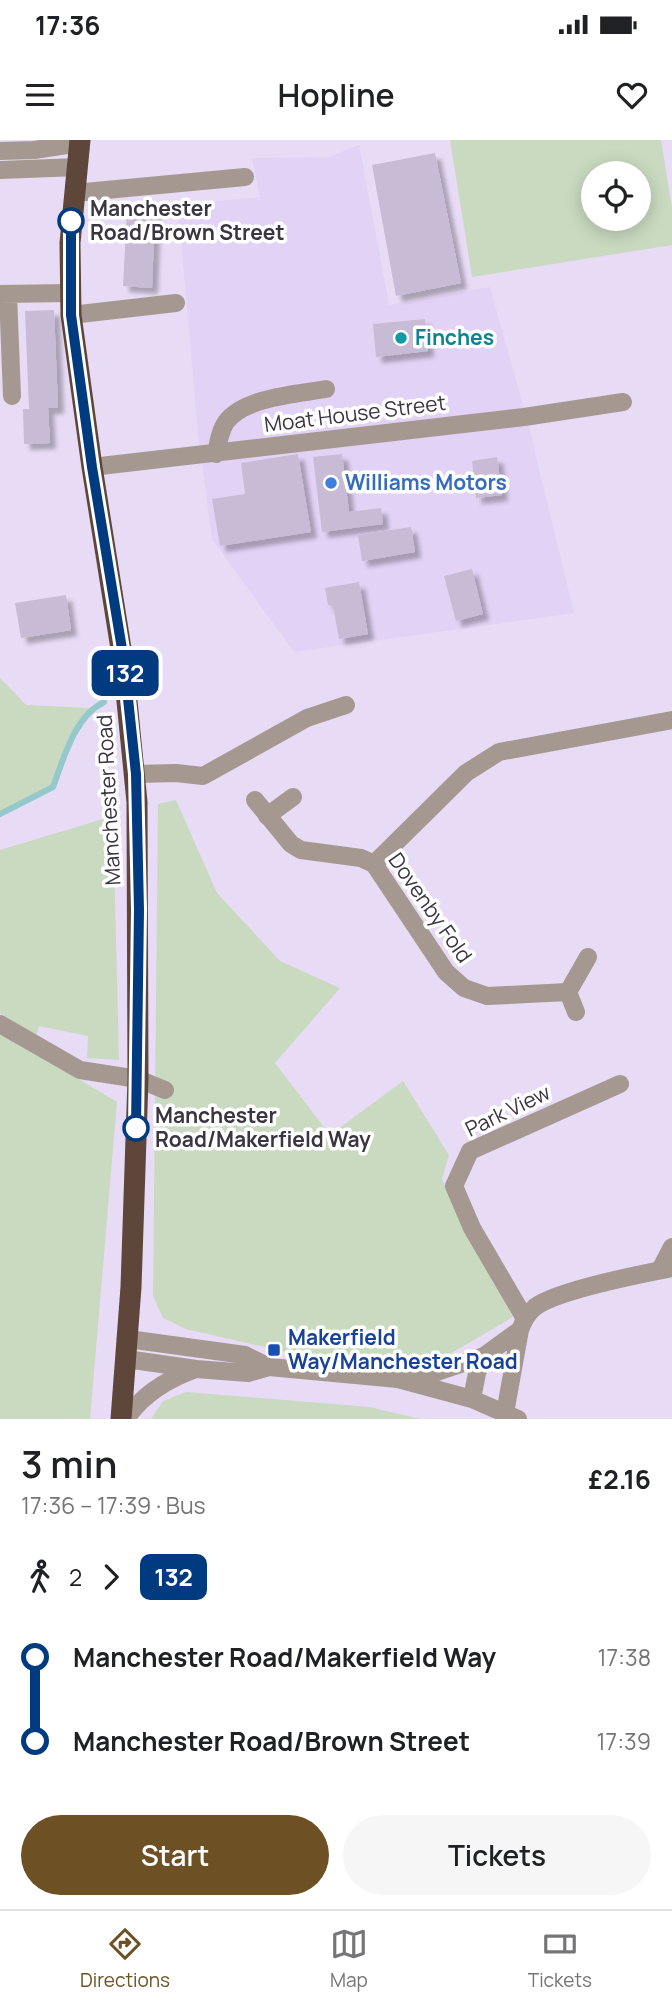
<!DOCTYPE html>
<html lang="en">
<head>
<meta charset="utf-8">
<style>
  body { margin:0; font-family:Manrope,sans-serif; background:#f6f6f6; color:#202124; height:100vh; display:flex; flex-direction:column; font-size:26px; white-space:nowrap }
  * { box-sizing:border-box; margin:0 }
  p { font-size:23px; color:#757577 }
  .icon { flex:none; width:38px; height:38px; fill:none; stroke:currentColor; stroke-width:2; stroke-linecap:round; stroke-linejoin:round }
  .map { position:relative; height:1279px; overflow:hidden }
  .details { display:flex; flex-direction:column; background:#fff; flex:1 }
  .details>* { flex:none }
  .badge { padding:0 14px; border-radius:10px; font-size:24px; line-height:46px }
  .tools { position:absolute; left:581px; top:21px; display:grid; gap:14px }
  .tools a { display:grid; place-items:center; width:70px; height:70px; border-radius:50%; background:#fff; box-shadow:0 4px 18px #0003; font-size:35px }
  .map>.badge { position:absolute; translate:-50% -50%; box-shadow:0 0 0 4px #fff }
  .legs { display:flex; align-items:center; gap:10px; height:77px; padding:0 21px; font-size:23px }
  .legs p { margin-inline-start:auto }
  .head { display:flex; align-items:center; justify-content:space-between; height:119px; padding:0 21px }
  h1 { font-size:38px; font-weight:600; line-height:52px }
  .button { display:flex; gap:14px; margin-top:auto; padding:14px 21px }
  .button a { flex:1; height:80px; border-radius:42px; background:#6d5124; color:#fff; font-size:28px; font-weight:600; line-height:80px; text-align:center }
  .button a+a { background:#f6f6f6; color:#202124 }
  ul { padding:0 21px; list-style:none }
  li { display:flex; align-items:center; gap:24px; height:84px; font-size:26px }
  li i { display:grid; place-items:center; width:10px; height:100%; margin:0 9px; background:currentColor }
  li i::after { content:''; width:18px; height:18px; margin:-9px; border:5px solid; border-radius:50%; background:#fff }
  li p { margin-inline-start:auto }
  li:first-child i { background:linear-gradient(#0000 50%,currentColor 0) }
  li:last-child i { background:linear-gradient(currentColor 50%,#0000 0) }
  .status { display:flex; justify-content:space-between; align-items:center; height:49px; padding:0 35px; background:#fff; direction:ltr }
  .status svg { height:19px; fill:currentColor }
  header { display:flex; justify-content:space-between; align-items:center; height:91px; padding:0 21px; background:#fff; font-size:32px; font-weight:600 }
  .dock { display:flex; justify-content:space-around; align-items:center; height:98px; border-top:2px solid #e0e0e0; background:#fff; font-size:19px; color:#757577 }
  .dock a { display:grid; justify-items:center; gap:4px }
  .dock .on { color:#6d5124 }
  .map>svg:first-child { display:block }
  .built { fill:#e2d2f5 }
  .green { fill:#c9dac0; fill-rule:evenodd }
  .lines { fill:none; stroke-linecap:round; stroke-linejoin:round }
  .stream { stroke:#94c8cb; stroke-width:6 }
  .building { fill:#c7bbd6; filter:url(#shadow) }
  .minor { stroke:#a49891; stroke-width:18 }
  .highway { stroke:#5e463a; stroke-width:21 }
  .line-1-casing { stroke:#fff; stroke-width:16 }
  .line-1 { stroke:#003b80; stroke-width:10 }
  .stop-1-dot { fill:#fff; stroke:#003b80; stroke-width:3.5 }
  .culture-dot { fill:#0f9aa8; stroke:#fff; stroke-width:2.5 }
  .shop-dot { fill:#3f7fe0; stroke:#fff; stroke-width:2.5 }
  .transit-dot { fill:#1a4fb4; stroke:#fff; stroke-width:2.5 }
  .labels { text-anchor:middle; stroke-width:7; stroke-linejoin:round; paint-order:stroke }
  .stop-label { font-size:21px; font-weight:bold; fill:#3a3540; stroke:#fff; text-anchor:start }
  .culture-label { font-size:21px; font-weight:bold; fill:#0d838f; stroke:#fff; text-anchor:start }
  .street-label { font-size:21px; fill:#3a3540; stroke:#fff }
  .shop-label { font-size:21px; font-weight:bold; fill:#366cbe; stroke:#fff; text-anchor:start }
  .transit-label { font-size:21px; font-weight:bold; fill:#164399; stroke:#fff; text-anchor:start }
</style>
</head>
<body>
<div class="status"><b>17:36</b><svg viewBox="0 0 49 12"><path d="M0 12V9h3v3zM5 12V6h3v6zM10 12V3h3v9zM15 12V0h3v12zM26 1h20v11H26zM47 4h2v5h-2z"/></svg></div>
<header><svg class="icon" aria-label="menu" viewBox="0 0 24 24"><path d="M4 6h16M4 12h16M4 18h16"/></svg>Hopline<svg class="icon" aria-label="heart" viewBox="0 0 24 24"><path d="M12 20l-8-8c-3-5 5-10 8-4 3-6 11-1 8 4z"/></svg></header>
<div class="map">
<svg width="672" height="1279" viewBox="0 0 672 1279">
  <defs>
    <filter id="shadow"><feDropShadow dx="6" dy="6" stdDeviation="2" flood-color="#0004"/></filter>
  </defs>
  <rect width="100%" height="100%" fill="#e7dbf6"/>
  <path class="built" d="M359,5L389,165L490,147L529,287L574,473L294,512L212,399L198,293L178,65L260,57L252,18L329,17Z"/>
  <path class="green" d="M450,0H661L672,68V105L472,137ZM593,33H639V79H593Z
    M0,538L26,565L90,568L70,601L53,647L0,674Z
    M176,660L217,753L280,821L340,848L275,923L330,995L403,941L449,1015L442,1039L464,1089L513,1177L436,1222L370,1231L186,1189L163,1178L153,1156L158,664Z
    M113,676L119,920L87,918L88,896L39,886L36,898L0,873V710Z
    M0,892L117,962L90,1279H0Z
    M186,1252L370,1267L420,1279H151L163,1261Z"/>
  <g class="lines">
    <path class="stream" d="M0,674L53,647C64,618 74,577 104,562"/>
  </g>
  <path class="building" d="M435,13L461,143L396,156L372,25Z
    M127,70L155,71L152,148L123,146Z
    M54,170L58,268H48L50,303L24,304L23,269H29L25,171Z
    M425,179L428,211L376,217L373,184Z
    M298,314L311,392L220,406L212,359L245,354L241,323Z
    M342,314L349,372L381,368L383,384L322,392L313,317Z
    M497,317L502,355L476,358L472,321Z
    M411,387L415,412L362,421L358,395Z
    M472,429L483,474L456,481L444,436Z
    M359,442L368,494L339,499L333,466L328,465L325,448Z
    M66,455L71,490L21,498L15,463Z"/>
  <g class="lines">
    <path class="minor" d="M0,11L34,10L80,3
      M0,30L78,27
      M74,53L245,37
      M0,154L70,153
      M8,154L12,256
      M71,175L176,163
      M216,314C218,303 220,291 226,282C244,257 298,254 326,249
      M92,327L524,277L623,262
      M136,634L176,633L203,636L307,578L346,565
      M255,660L291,704L301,710L361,718L374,724L446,832L464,848L487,856L568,852
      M267,676L293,657
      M374,724L466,633L499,612L672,580
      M576,872L568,852L588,817
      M0,884L80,930L138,939L165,950
      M660,1130L672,1107
      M524,1177L472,1088L454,1046L470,1011L620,944
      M128,1199L245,1215L269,1227L398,1239L472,1259L518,1279
      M126,1219L196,1229L248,1233L269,1227
      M403,1238L434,1233L484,1216L520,1190
      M472,1259L477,1233L484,1216
      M505,1273L520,1190C524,1180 527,1174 535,1167C558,1150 641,1134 672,1128
      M126,1279C142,1255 166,1240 193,1230"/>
    <path class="highway" d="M80,0L70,103L71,175L92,327L123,521L137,662L138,939L131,1147L121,1279"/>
  </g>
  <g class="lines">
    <g class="line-1-casing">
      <path id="line-1" d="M71,81V175L92,327L124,521L136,634L139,770L136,988"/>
    </g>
    <use href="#line-1" class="line-1"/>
  </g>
  <g class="stop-1-dot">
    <circle cx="71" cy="81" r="12"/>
    <circle cx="136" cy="988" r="12"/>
  </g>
  <circle class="culture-dot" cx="401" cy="198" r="7"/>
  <circle class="shop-dot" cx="331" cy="343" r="7"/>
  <rect class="transit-dot" x="267" y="1203" width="14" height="14" rx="3.5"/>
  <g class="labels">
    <g class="stop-label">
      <text x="90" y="76">Manchester<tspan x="90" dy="24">Road/Brown Street</tspan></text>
      <text x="155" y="983">Manchester<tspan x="155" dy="24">Road/Makerfield Way</tspan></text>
    </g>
    <g class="culture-label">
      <text x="415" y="205">Finches</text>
    </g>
    <g class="street-label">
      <text transform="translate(355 274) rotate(-7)" y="7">Moat House Street</text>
      <text transform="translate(109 660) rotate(-93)" y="7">Manchester Road</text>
      <text transform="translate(430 768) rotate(55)" y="7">Dovenby Fold</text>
      <text transform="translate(508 971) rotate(-26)" y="7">Park View</text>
    </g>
    <g class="shop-label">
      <text x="345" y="350">Williams Motors</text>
    </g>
    <g class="transit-label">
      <text x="288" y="1205">Makerfield<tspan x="288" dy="24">Way/Manchester Road</tspan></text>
    </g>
  </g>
</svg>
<div class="tools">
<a><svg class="icon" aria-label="locate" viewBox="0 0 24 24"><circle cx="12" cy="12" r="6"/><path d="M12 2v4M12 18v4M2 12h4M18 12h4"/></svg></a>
</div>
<b class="badge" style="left:125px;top:533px;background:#003b80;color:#fff">132</b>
</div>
<section class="details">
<div class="head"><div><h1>3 min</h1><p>17:36 – 17:39 · Bus</p></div><b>£2.16</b></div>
<div class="legs"><svg class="icon" aria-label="walk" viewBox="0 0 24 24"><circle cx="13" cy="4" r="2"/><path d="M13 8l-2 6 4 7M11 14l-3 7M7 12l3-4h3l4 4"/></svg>2<svg class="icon" aria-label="forward" viewBox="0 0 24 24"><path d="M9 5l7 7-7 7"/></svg><b class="badge" style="background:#003b80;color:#fff">132</b></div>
<ul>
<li><i style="color:#003b80"></i><b>Manchester Road/Makerfield Way</b><p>17:38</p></li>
<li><i style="color:#003b80"></i><b>Manchester Road/Brown Street</b><p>17:39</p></li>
</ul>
<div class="button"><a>Start</a><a>Tickets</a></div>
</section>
<nav class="dock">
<a class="on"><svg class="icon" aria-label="directions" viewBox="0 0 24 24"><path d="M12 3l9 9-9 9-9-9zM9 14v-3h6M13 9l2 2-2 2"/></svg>Directions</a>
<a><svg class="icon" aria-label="map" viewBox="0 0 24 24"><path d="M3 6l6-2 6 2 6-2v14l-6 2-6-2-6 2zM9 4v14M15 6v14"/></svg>Map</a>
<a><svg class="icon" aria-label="tickets" viewBox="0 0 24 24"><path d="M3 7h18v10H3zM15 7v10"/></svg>Tickets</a>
</nav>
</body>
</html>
